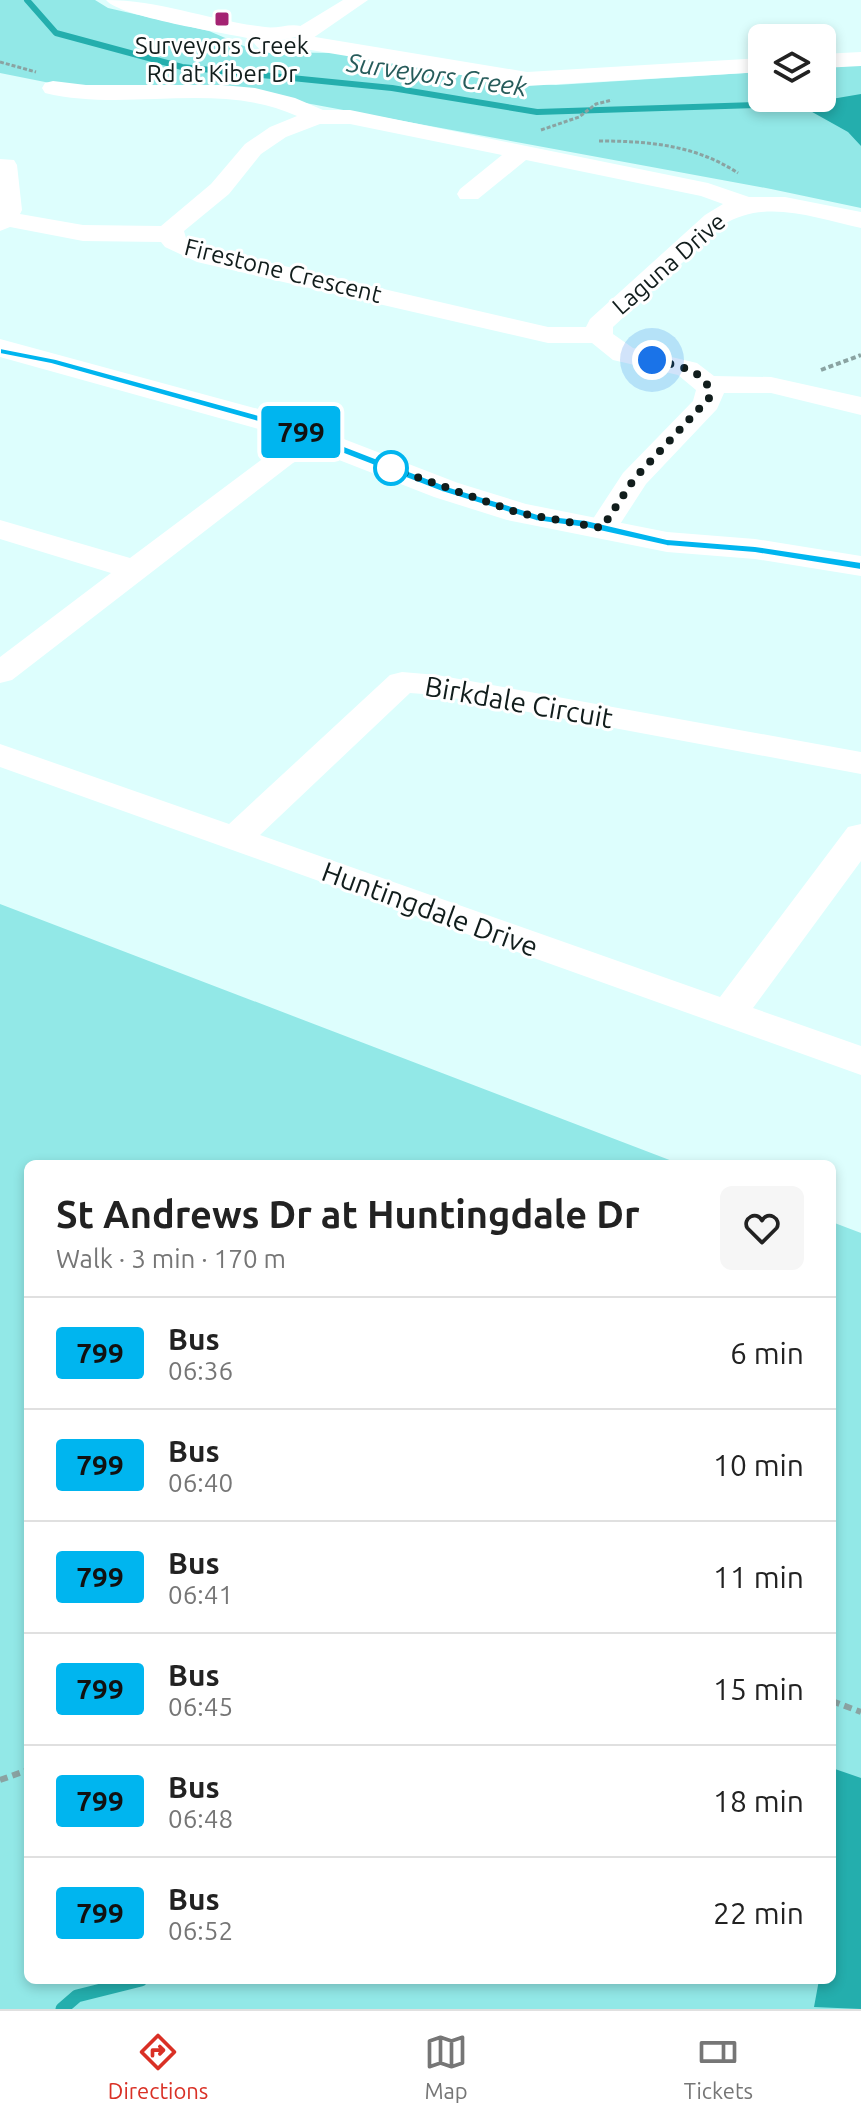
<!DOCTYPE html>
<html lang="en">
<head>
<meta charset="utf-8">
<style>
  body { margin:0; font-family:Ubuntu,sans-serif; background:#f6f6f6; color:#222; height:100vh; display:flex; flex-direction:column; font-size:30px; white-space:nowrap }
  * { box-sizing:border-box; margin:0 }
  p { font-size:26px; color:#767676 }
  .icon { flex:none; width:44px; height:44px; fill:none; stroke:currentColor; stroke-width:2; stroke-linecap:round; stroke-linejoin:round }
  .map { position:relative; flex:1; overflow:hidden }
  .details { position:absolute; left:24px; top:1160px; width:812px; height:824px; display:flex; flex-direction:column; background:#fff; border-radius:12px; box-shadow:0 4px 12px #0003 }
  .details>* { flex:none }
  .badge { padding:0 16px; border-radius:6px; font-size:28px; line-height:52px }
  .fabs { position:absolute; left:748px; top:24px; display:grid; gap:16px }
  .fabs a { display:grid; place-items:center; width:88px; height:88px; border-radius:12px; background:#fff; box-shadow:0 4px 12px #0003; font-size:40px }
  .you { position:absolute; width:40px; height:40px; margin:-20px; border:6px solid #fff; border-radius:50%; background:#1a73e8; box-shadow:0 0 0 12px #1a73e833 }
  .map>.badge { position:absolute; translate:-50% -50%; box-shadow:0 0 0 4px #fff }
  .round { display:grid; place-items:center; flex:none; width:84px; height:84px; border-radius:12px; background:#f6f6f6 }
  .overview { display:flex; align-items:center; justify-content:space-between; height:136px; padding:0 32px }
  h1 { font-size:38px; font-weight:700; line-height:60px }
  ul { padding:0; list-style:none }
  li { display:flex; align-items:center; gap:24px; height:112px; padding:0 32px; border-top:2px solid #e0e0e0 }
  li div { flex:1 }
  li b { display:block; font-size:30px }
  li em { font-style:normal }
  li .badge { min-width:88px; font-weight:700; text-align:center }
  .tab-bar { display:flex; justify-content:space-around; align-items:center; height:112px; border-top:2px solid #e0e0e0; background:#fff; font-size:22px; color:#767676 }
  .tab-bar a { display:grid; justify-items:center; gap:4px }
  .tab-bar .active { color:#d93025 }
  .map>svg:first-child { display:block }
  .green { fill:#92e8e7 }
  .water { fill:#24aead }
  .lines { fill:none; stroke-linecap:round; stroke-linejoin:round }
  .stream-far1 { stroke:#24aead; stroke-width:6 }
  .stream { stroke:#24aead; stroke-width:13 }
  .path-far2 { stroke:#8aa3a2; stroke-width:3; stroke-dasharray:4 2; stroke-linecap:butt }
  .path-far1 { stroke:#8aa3a2; stroke-width:4; stroke-dasharray:5 3; stroke-linecap:butt }
  .path { stroke:#8aa3a2; stroke-width:6; stroke-dasharray:8 5; stroke-linecap:butt }
  .minor { fill:#fff; fill-rule:evenodd }
  .tertiary { fill:#fff; fill-rule:evenodd }
  .line { fill:#00b5ef; stroke:#fff; stroke-width:2 }
  .walk { stroke:#111d1c; stroke-width:8; stroke-dasharray:0 14.4 }
  .poi-dot { fill:#a42372; stroke:#fff; stroke-width:3 }
  .stop-dot { fill:#fff; stroke:#00b5ef; stroke-width:4 }
  .labels { text-anchor:middle; stroke-width:6; stroke-linejoin:round; paint-order:stroke }
  .far-poi-label { font-size:24px; fill:#111d1c; stroke:#fff }
  .far-street-label { font-size:24px; fill:#111d1c; stroke:#fff }
  .far-water-label { font-size:26px; font-style:italic; fill:#275c5b; stroke:#fff }
  .street-label { font-size:28px; fill:#111d1c; stroke:#fff }
</style>
</head>
<body>
<div class="map">
<svg width="861" height="2009" viewBox="0 0 861 2009">
  <rect width="100%" height="100%" fill="#ddfefd"/>
  <path class="green" d="M0,0H95L108,8L209,31L258,52L335,53L519,83L556,85L762,72V98H822V68L861,65V208L771,189L246,92L60,85L0,73Z
    M0,904L680,1164H28V1980H832V1222L861,1233V2009H0Z"/>
  <path class="water" d="M861,94V146L848,132L805,108L814,102Z
    M835,1769L861,1778V2009L814,2007L819,1980H832V1770Z"/>
  <g class="lines">
    <path class="stream-far1" d="M27,0L56,33L182,67L392,88L537,112L756,105L815,108"/>
    <path class="stream" d="M62,2009L77,1996L141,1980"/>
    <path class="path-far2" d="M0,62L36,72
      M541,130L579,117L596,104L612,100
      M599,141C649,141 695,145 738,173"/>
    <path class="path-far1" d="M821,370L861,355"/>
    <path class="path" d="M832,1701L861,1712
      M0,1780L28,1770"/>
    <path class="minor" d="M343,0H368L313,38H297L294,33L297,28Z
      M53,81L86,85H222L255,88L295,98L323,110H350L708,183L749,197H785L861,212V228C815,218 765,198 723,225L613,327V334L633,348L697,363L714,376L771,377L861,397V415L771,393H724L717,409L646,484L613,535L602,537L591,535L587,528L623,473L693,401L696,390L678,375L613,360L592,343H548L197,262L165,247L161,242L83,241L10,227L0,231V159L14,160L17,165L22,210L20,214L83,225L161,226L211,184L245,144L270,127L297,116C217,80 128,113 45,93L42,88L45,83ZM320,124H350L502,155L460,189L457,194L460,199H478L526,160L701,196L723,204L705,215L590,319L586,327H548L206,248L186,238L184,231L229,194L261,154L286,137Z
      M317,430L327,433L332,439L327,445L293,463L12,680L0,683V657L111,573L0,539V520L130,558L273,451Z
      M402,672L437,675L861,752V774L437,695L410,693L260,835L720,997L848,827L861,824V861L753,1008L861,1046V1075L0,767V744L229,824L390,675Z"/>
    <path class="tertiary" d="M106,0C161,0 211,21 265,27C277,29 289,23 301,26L305,31L301,36L281,40L309,36L527,72L762,58V72L527,86L311,50C293,55 260,60 252,39C226,33 119,17 106,0Z
      M861,52V66L822,68V54Z
      M0,339L284,416L458,483L526,504L667,532L755,539L861,556V576L755,559L667,552L507,520L434,497L262,430L0,357Z"/>
  </g>
  <path class="line" d="M0,348L56,359L277,420L450,487L541,515L586,520L667,539L755,546L861,562V570L755,553L667,546L586,528L536,521L442,492L269,425L51,364L0,354Z"/>
  <g class="lines">
    <path class="walk" d="M391,468L519,513L602,528L634,479L710,397C710,369 673,365 652,360"/>
  </g>
  <rect class="poi-dot" x="214" y="11" width="16" height="16" rx="4"/>
  <circle class="stop-dot" cx="391" cy="468" r="16"/>
  <g class="labels">
    <g class="far-poi-label">
      <text x="222" y="54">Surveyors Creek<tspan x="222" dy="28">Rd at Kiber Dr</tspan></text>
    </g>
    <g class="far-street-label">
      <text transform="translate(669 264) rotate(-41)" y="8">Laguna Drive</text>
      <text transform="translate(283 271) rotate(14)" y="8">Firestone Crescent</text>
    </g>
    <g class="far-water-label">
      <text transform="translate(437 75) rotate(8)" y="9">Surveyors Creek</text>
    </g>
    <g class="street-label">
      <text transform="translate(519 702) rotate(10)" y="10">Birkdale Circuit</text>
      <text transform="translate(430 909) rotate(20)" y="10">Huntingdale Drive</text>
    </g>
  </g>
</svg>
<div class="fabs">
<a><svg class="icon" aria-label="layers" viewBox="0 0 24 24"><path d="M12 4l9 5-9 5-9-5zM3 14l9 5 9-5"/></svg></a>
</div>
<div class="you" style="left:652px;top:360px"></div>
<b class="badge" style="left:301px;top:432px;background:#00b5ef;color:#111">799</b>
<section class="details">
<div class="overview"><div><h1>St Andrews Dr at Huntingdale Dr</h1><p>Walk · 3 min · 170 m</p></div><a class="round"><svg class="icon" aria-label="heart" viewBox="0 0 24 24"><path d="M12 20l-8-8c-3-5 5-10 8-4 3-6 11-1 8 4z"/></svg></a></div>
<ul>
<li><span class="badge" style="background:#00b5ef;color:#111">799</span><div><b>Bus</b><p>06:36</p></div><em>6 min</em></li>
<li><span class="badge" style="background:#00b5ef;color:#111">799</span><div><b>Bus</b><p>06:40</p></div><em>10 min</em></li>
<li><span class="badge" style="background:#00b5ef;color:#111">799</span><div><b>Bus</b><p>06:41</p></div><em>11 min</em></li>
<li><span class="badge" style="background:#00b5ef;color:#111">799</span><div><b>Bus</b><p>06:45</p></div><em>15 min</em></li>
<li><span class="badge" style="background:#00b5ef;color:#111">799</span><div><b>Bus</b><p>06:48</p></div><em>18 min</em></li>
<li><span class="badge" style="background:#00b5ef;color:#111">799</span><div><b>Bus</b><p>06:52</p></div><em>22 min</em></li>
</ul>
</section>
</div>
<nav class="tab-bar">
<a class="active"><svg class="icon" aria-label="directions" viewBox="0 0 24 24"><path d="M12 3l9 9-9 9-9-9zM9 14v-3h6M13 9l2 2-2 2"/></svg>Directions</a>
<a><svg class="icon" aria-label="map" viewBox="0 0 24 24"><path d="M3 6l6-2 6 2 6-2v14l-6 2-6-2-6 2zM9 4v14M15 6v14"/></svg>Map</a>
<a><svg class="icon" aria-label="tickets" viewBox="0 0 24 24"><path d="M3 7h18v10H3zM15 7v10"/></svg>Tickets</a>
</nav>
</body>
</html>
